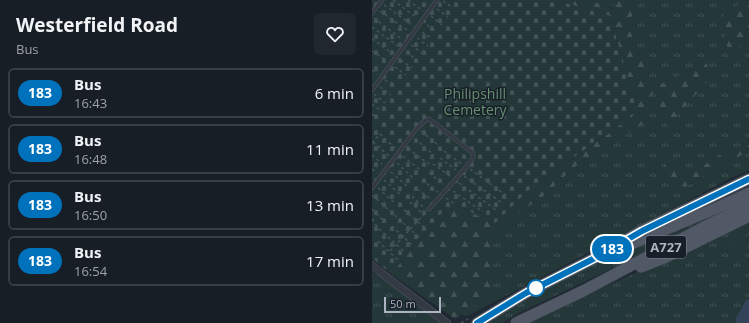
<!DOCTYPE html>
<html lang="en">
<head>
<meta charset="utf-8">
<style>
  body { margin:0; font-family:"Open Sans",sans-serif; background:#20272e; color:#f1f3f6; height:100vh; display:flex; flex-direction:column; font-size:15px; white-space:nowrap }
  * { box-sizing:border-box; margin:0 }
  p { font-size:13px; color:#9ea2a7 }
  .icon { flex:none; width:22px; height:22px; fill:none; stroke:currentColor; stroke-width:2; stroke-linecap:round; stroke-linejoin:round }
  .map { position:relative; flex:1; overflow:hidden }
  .panel { display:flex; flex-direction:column; background:#171e26; width:372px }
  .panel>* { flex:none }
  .badge { padding:0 8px; border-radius:13px; font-size:14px; line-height:26px }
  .scale { position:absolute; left:12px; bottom:10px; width:57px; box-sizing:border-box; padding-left:4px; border:2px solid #acb4c2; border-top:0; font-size:11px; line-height:14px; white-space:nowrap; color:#acb4c2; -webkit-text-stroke:3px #181f29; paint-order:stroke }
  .map>.badge { position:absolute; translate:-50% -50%; box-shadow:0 0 0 2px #fff }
  .round { display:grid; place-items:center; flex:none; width:42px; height:42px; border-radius:6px; background:#20272e }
  .summary { display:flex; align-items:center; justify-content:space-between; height:68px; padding:0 16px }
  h1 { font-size:19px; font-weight:700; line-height:30px }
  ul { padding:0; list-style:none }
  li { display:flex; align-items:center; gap:12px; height:50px; margin:0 8px 6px; padding:0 8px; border:2px solid #363c43; border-radius:6px }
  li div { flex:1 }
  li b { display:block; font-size:15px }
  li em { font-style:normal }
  li .badge { min-width:44px; font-weight:700; text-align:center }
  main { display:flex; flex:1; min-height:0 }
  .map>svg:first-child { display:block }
  .grass { fill:url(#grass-tufts) }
  .forest { fill:url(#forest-firs) }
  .cemetery { fill:url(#cemetery-stones) }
  .water { fill:#33435a }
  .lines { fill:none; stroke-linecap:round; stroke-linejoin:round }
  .service-casing { stroke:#505763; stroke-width:4.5 }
  .minor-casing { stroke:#505763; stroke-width:8 }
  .primary-casing { stroke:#3c434e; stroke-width:12 }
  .path { stroke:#435356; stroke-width:1.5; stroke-dasharray:3 3; stroke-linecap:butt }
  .service { stroke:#333a44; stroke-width:3.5 }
  .minor { stroke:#333a44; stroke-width:7 }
  .primary { stroke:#505965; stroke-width:11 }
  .line-casing { stroke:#fff; stroke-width:9 }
  .line { stroke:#0072bc; stroke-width:6 }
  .stop-dot { fill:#fff; stroke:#0072bc; stroke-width:2 }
  .labels { text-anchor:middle; stroke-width:3; stroke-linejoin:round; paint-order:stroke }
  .shield { fill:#181f29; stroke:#808794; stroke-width:1 }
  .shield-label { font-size:13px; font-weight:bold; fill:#acb4c2 }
  .park-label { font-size:14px; fill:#669070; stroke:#181f29 }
</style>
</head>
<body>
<main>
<section class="panel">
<div class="summary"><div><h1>Westerfield Road</h1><p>Bus</p></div><a class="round"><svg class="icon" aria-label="heart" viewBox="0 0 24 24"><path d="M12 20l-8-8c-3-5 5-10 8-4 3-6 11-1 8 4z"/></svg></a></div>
<ul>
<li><span class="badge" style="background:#0072bc;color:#fff">183</span><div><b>Bus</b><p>16:43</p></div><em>6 min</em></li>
<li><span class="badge" style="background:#0072bc;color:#fff">183</span><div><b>Bus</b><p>16:48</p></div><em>11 min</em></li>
<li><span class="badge" style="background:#0072bc;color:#fff">183</span><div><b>Bus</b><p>16:50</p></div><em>13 min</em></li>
<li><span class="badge" style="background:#0072bc;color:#fff">183</span><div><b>Bus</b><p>16:54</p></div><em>17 min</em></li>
</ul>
</section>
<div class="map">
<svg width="377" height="323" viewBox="0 0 377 323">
  <defs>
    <pattern id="grass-tufts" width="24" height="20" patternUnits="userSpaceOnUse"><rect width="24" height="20" fill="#253839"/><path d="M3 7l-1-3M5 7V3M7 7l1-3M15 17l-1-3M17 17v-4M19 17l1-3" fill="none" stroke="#425254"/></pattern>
    <pattern id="forest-firs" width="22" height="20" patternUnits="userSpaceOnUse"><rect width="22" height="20" fill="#253839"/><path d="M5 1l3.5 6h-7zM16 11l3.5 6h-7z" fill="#425254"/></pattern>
    <pattern id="cemetery-stones" width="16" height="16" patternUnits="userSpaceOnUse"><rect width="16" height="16" fill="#253839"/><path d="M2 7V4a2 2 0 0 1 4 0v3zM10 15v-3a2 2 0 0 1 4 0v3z" fill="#425254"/></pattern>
  </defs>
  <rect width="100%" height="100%" fill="#1f2833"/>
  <path class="grass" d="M218,0H247L240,9Z
    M267,0H374L351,15L356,56L377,36V144L355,150L314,177L306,156L292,159L313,187L354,162L377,152V170L361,177L99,314L95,316L90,314L118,296V233L173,195L271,100L284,93L338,79L335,63L282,87L254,22L260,16Z
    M377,197V199L339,218L283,248L147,313L130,323H113L191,279L239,257L311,227Z
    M377,221V235L354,251L377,252V323H152L163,316L250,279Z
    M0,272L67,320L69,323H0Z"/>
  <path class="forest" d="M183,0H218L240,9L247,0H267L260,16L254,22L282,87L335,63L338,79L295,126L284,93L271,100L275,121L201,168L173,195L118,233V296L83,319L19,274L69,214L87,206L111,218L121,225L160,187L266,113L238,16Z
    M374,0H377V36L356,57L351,15Z
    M377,144V152L354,162L313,187L294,182L292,158L306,156L314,177L355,150Z
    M377,235V252L353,251Z"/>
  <path class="cemetery" d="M0,0H183L238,16L266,112L160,187L121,225L111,218L87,206L69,214L19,274L0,258Z"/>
  <path class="water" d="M377,299V323H364V318L374,300Z"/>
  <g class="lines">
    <g class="service-casing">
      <path id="service" d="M0,13L10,0
        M0,90L65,0
        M0,188L45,128L54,120L57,119L101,153V158L92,170L57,209"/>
    </g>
    <g class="minor-casing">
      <path id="minor" d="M0,265L8,272L75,323"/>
    </g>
    <g class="primary-casing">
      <path id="primary" d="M257,245L347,207L377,193
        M269,267L292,258L377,216
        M105,323L154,293L225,257L269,231L377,179
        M144,323L211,291L330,228L377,205"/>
    </g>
    <path class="path" d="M21,0L45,18
      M36,0L51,11
      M71,1L81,8
      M12,5L40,25
      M65,9L76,17
      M8,11L36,31
      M59,16L70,25
      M2,18L31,40
      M55,25L65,32
      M0,27L26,46
      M50,32L60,39
      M45,38L56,46
      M0,39L20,53
      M39,45L50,53
      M0,51L15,61
      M34,52L45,60
      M29,60L40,68
      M23,67L34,75
      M0,70L5,74
      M13,80L23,87
      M8,87L19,95
      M2,94L13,103
      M0,104L8,110
      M0,114L2,116
      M49,131L66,145
      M43,139L62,155
      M1,142L17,156
      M0,143L8,134L23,148
      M36,148L55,163L63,165L79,177
      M72,151L90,164
      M0,155L10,164
      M31,156L48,170
      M68,158L84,170
      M25,163L41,178
      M0,169L5,173
      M98,169L136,197
      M19,172L36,187
      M57,173L72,184
      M92,176L130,203
      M12,180L29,195
      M50,180L66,192
      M87,183L124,210
      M6,188L24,204
      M45,189L59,199
      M81,191L111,212
      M0,195L47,237
      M40,196L51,207
      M74,198L84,205
      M38,202L52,215
      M0,209L11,220
      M32,210L54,229
      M0,219L6,228L33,252
      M20,226L41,246
      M6,241L26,260
      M18,251L53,213
      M89,323L96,319"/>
    <use href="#service" class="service"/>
    <use href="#minor" class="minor"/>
    <use href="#primary" class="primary"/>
  </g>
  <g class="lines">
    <g class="line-casing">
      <path id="line" d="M105,323L154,293L225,257L270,231L377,179"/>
    </g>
    <use href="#line" class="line"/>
  </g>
  <circle class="stop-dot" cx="164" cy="288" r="8"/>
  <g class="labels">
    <rect class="shield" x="274" y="236" width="40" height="22" rx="3"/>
    <g class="shield-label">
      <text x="294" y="252">A727</text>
    </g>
    <g class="park-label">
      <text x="103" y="99">Philipshill<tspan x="103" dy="16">Cemetery</tspan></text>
    </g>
  </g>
</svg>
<div class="scale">50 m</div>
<b class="badge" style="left:240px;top:249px;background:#0072bc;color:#fff">183</b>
</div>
</main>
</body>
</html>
